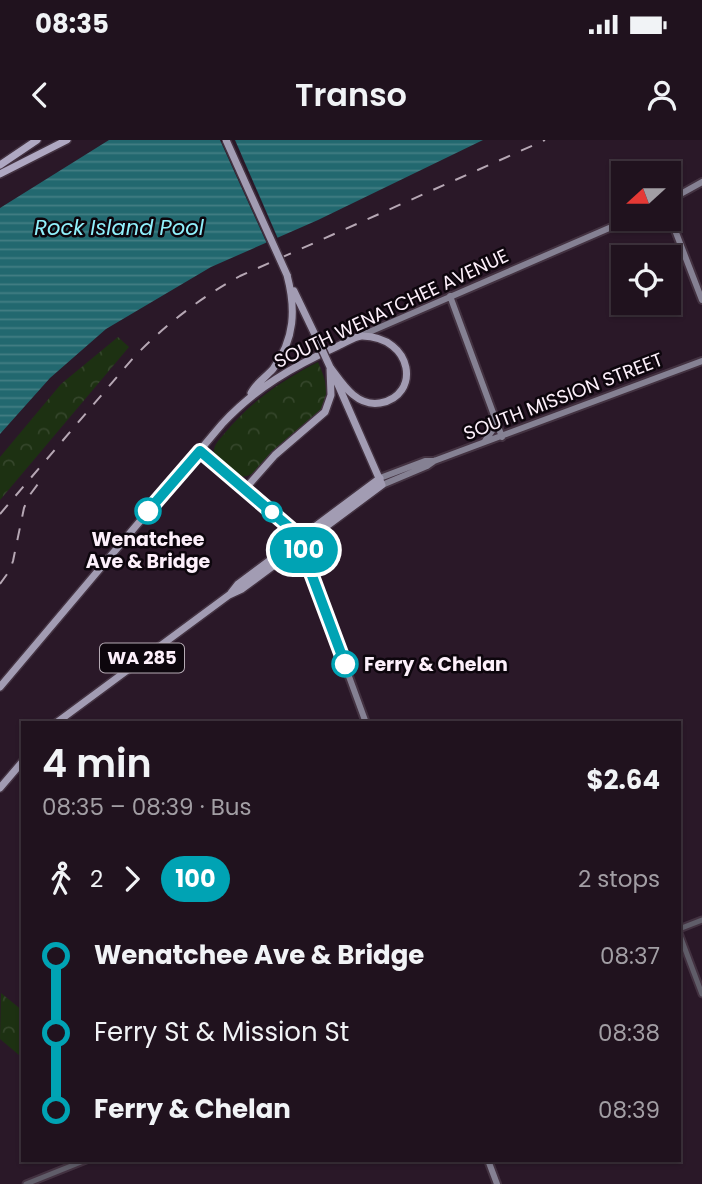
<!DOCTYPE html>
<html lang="en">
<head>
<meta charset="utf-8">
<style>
  body { margin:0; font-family:Poppins,sans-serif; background:#2d202b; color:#f1f3f6; height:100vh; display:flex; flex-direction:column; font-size:26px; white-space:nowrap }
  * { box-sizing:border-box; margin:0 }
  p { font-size:23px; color:#a29ea4 }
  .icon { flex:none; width:38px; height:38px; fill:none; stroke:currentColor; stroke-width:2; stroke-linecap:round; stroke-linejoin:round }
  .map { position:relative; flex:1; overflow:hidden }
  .panel { position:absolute; left:21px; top:581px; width:660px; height:441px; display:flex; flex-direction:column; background:#20121e; border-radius:0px; box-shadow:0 2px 5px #0004,0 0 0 2px #3d323c }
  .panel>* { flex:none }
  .badge { padding:0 14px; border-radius:23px; font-size:24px; line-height:46px }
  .needle { width:46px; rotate:249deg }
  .buttons { position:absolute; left:611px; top:21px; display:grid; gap:14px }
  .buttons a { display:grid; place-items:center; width:70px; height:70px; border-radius:0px; background:#20121e; box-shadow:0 2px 5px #0004,0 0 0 2px #3d323c; font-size:35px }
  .map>.badge { position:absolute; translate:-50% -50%; box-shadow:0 0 0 4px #fff }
  .legs { display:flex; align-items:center; gap:10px; height:77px; padding:0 21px; font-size:23px }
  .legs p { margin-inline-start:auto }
  .headline { display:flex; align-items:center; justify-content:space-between; height:119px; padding:0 21px }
  h1 { font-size:38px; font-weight:600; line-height:52px }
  ul { padding:0 21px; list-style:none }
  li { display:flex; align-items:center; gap:24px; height:77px; font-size:26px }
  li i { display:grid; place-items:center; width:10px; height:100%; margin:0 9px; background:currentColor }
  li i::after { content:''; width:18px; height:18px; margin:-9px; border:5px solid; border-radius:50%; background:#20121e }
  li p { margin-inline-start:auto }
  li:first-child i { background:linear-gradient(#0000 50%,currentColor 0) }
  li:last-child i { background:linear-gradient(currentColor 50%,#0000 0) }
  .status { display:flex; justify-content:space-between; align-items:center; height:49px; padding:0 35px; background:#20121e; direction:ltr }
  .status svg { height:19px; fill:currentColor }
  header { display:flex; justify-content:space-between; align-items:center; height:91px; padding:0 21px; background:#20121e; font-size:32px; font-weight:600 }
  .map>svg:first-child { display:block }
  .park { fill:url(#park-crowns) }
  .water { fill:url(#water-rules) }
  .pier { fill:#2a1828 }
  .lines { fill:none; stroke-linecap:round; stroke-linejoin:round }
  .tertiary-casing { stroke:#433241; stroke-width:9 }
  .secondary-casing { stroke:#433241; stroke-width:10 }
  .primary-casing { stroke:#433241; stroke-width:10 }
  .trunk-casing { stroke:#433241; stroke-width:10 }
  .tertiary { stroke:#605d69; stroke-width:5 }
  .secondary { stroke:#858193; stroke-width:6 }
  .primary { stroke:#a29cb3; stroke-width:7 }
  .trunk { stroke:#afa8c2; stroke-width:7 }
  .rail { stroke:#b6a7b4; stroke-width:2; stroke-dasharray:12 12; stroke-linecap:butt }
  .primary-bridge-casing { stroke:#433241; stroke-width:10; stroke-linecap:butt }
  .primary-bridge { stroke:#a29cb3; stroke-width:7 }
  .line-1-casing { stroke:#fff; stroke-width:16 }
  .line-1 { stroke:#00a3b4; stroke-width:10 }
  .stop-1-dot { fill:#fff; stroke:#00a3b4; stroke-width:3.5 }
  .labels { text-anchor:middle; stroke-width:5; stroke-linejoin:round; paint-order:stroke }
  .shield { fill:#0d060d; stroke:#b5aab4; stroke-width:2 }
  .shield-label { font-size:18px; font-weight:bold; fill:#fdf0fb }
  .street-label { font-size:19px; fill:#fdf0fb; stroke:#0d060d }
  .stop-label { font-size:19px; font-weight:bold; fill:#fdf0fb; stroke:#0d060d }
  .water-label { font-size:21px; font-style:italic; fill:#91f1fc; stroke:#0d060d }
</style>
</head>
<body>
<div class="status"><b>08:35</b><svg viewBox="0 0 49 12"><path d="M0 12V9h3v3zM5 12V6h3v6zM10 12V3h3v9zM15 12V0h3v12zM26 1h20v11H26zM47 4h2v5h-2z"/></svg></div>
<header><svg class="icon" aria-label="back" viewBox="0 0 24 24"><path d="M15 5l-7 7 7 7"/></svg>Transo<svg class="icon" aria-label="person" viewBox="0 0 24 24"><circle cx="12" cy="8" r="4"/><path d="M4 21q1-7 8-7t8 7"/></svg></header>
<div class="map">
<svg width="702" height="1044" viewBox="0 0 702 1044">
  <defs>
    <pattern id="park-crowns" width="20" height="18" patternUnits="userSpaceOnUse" patternTransform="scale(1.75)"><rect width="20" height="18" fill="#1d3112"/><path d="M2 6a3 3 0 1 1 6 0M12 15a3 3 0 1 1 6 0" fill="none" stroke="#34452a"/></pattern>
    <pattern id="water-rules" width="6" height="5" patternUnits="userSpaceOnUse" patternTransform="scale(1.75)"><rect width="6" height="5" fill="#22686f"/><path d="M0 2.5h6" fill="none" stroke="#437e84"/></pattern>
  </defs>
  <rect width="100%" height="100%" fill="#2a1828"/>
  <path class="park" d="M118,197L129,207L0,360V317L61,244Z
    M318,222C325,238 331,254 321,270L252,334C241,339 237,336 228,329C224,324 215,319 214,313C213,305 220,299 224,294C250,262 281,241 318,222Z
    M1,853L23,871V911L19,915L0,899Z"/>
  <path class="water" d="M109,0H483L318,80L211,127L106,189L50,238L0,294V68Z"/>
  <path class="pier" d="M220,0H235L279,101L268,106Z"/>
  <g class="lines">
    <g class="tertiary-casing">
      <path id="tertiary" d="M679,789L702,780
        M679,793L702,854
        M26,1044L86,1020"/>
    </g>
    <g class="secondary-casing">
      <path id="secondary" d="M668,61L702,42
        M668,72L702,160
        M450,156L502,297
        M360,196L630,79
        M485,301L494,288L492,280
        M200,311L297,394L366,583
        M380,338L425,321H434L702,221
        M382,345L427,326L434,321
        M488,1020L497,1044"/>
    </g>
    <g class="primary-casing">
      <path id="primary" d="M294,151L319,203
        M251,253C256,243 266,237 273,229C295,199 296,169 287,135
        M245,349L275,315L325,272L331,255L330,228
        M231,453L238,444L380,338
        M0,547L222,284C255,248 294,226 338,206C345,203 355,196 362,196C414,197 421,256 380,263C356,267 342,243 330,227
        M56,583L229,455L242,449L382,345L336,240
        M0,648L23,621"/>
    </g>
    <g class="trunk-casing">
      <path id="trunk" d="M0,25L37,0
        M0,34L67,0"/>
    </g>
    <use href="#tertiary" class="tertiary"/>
    <use href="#secondary" class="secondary"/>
    <use href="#primary" class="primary"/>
    <use href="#trunk" class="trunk"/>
    <path class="rail" d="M0,374L134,217C166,184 200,158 240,136L545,0
      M0,444L10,430L13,421L24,368L29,356L41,340"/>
    <g class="primary-bridge-casing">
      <path id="primary-bridge" d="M226,0L287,135
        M319,203L330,227"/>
    </g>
    <use href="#primary-bridge" class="primary-bridge"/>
  </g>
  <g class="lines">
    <g class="line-1-casing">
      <path id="line-1" d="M148,371L200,311L296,393L345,524"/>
    </g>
    <use href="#line-1" class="line-1"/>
  </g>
  <g class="stop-1-dot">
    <circle cx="148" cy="371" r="12"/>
    <circle cx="272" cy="372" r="9"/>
    <circle cx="345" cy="524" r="12"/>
  </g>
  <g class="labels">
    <rect class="shield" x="100" y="503.5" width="84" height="29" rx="5"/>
    <g class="shield-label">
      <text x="142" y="524">WA 285</text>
    </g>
    <g class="street-label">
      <text transform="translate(391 168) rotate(-25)" y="7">SOUTH WENATCHEE AVENUE</text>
      <text transform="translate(563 256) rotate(-21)" y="7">SOUTH MISSION STREET</text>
    </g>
    <g class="stop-label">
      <text x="148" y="406">Wenatchee<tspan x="148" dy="22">Ave &amp; Bridge</tspan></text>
      <text x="364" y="531" text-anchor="start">Ferry &amp; Chelan</text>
    </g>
    <g class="water-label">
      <text x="119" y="95">Rock Island Pool</text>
    </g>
  </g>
</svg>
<div class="buttons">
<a><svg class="needle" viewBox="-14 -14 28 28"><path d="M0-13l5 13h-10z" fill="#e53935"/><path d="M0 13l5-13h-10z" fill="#a29ea4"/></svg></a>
<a><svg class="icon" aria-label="locate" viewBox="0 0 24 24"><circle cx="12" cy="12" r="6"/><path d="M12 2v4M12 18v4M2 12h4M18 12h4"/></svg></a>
</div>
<b class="badge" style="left:304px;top:410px;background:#00a3b4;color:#fff">100</b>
<section class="panel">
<div class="headline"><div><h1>4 min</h1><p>08:35 – 08:39 · Bus</p></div><b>$2.64</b></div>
<div class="legs"><svg class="icon" aria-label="walk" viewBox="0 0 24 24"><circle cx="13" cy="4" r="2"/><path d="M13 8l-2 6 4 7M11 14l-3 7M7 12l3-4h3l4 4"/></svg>2<svg class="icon" aria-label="forward" viewBox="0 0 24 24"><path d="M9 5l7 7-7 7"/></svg><b class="badge" style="background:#00a3b4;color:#fff">100</b><p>2 stops</p></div>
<ul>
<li><i style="color:#00a3b4"></i><b>Wenatchee Ave &amp; Bridge</b><p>08:37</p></li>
<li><i style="color:#00a3b4"></i><span>Ferry St &amp; Mission St</span><p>08:38</p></li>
<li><i style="color:#00a3b4"></i><b>Ferry &amp; Chelan</b><p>08:39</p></li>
</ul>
</section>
</div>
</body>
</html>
